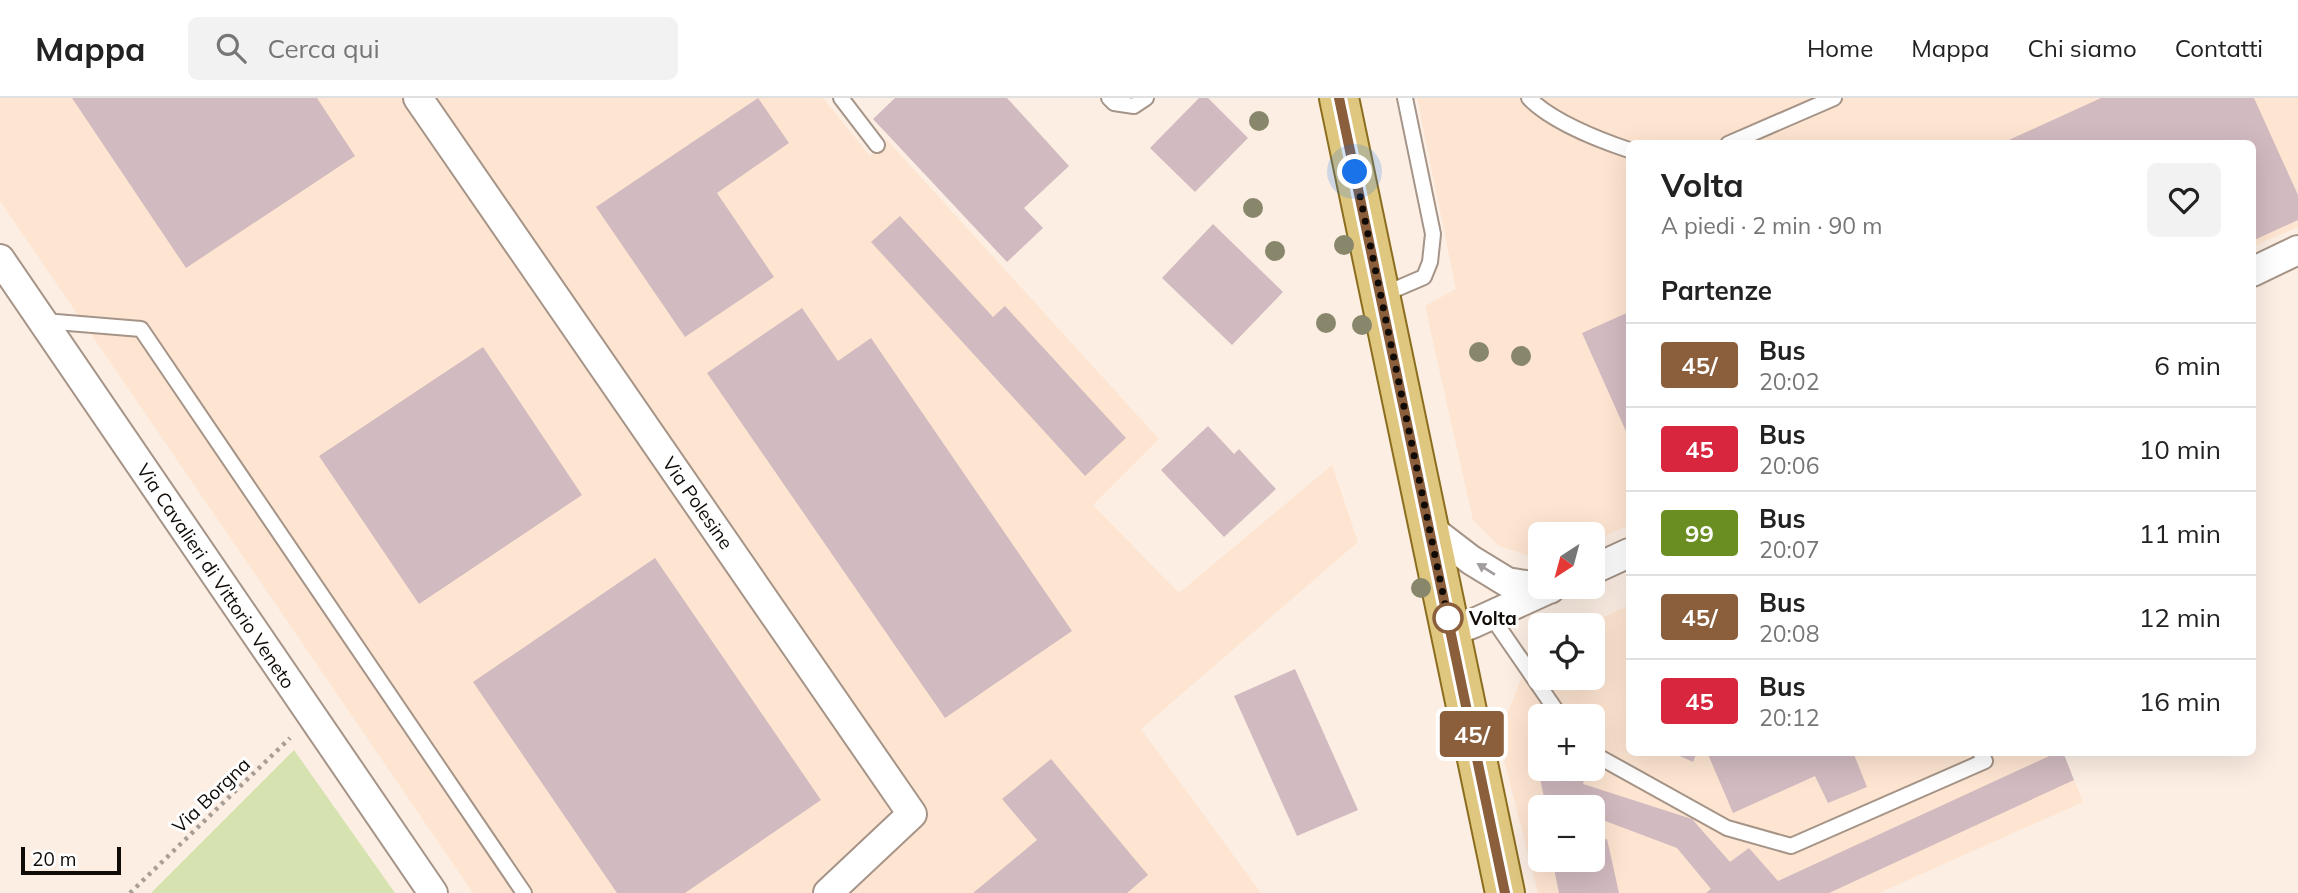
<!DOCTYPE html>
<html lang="it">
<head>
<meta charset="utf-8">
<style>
  body { margin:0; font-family:Mulish,sans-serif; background:#f2f2f2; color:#222; height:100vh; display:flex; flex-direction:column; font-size:26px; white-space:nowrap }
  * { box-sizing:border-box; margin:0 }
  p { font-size:23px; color:#767676 }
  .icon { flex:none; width:38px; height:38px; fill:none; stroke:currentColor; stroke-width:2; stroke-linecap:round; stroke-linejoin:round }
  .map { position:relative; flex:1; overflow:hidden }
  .panel { position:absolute; left:1626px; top:42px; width:630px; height:616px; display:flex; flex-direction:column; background:#fff; border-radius:10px; box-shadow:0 7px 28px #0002 }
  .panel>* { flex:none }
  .badge { padding:0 14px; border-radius:5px; font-size:24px; line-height:46px }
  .needle { width:46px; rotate:216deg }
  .tools { position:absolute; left:1528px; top:424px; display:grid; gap:14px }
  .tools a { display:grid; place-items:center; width:77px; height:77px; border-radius:10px; background:#fff; box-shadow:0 7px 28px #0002; font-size:35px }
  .scale { position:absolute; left:21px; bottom:18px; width:100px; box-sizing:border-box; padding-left:7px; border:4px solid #110b07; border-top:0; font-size:19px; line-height:24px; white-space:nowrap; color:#110b07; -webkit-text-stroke:5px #fefefe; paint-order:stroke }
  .you { position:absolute; width:35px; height:35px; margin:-18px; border:5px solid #fff; border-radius:50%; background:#1a73e8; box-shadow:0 0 0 10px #1a73e833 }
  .map>.badge { position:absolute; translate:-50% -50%; box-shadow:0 0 0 4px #fff }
  h2 { padding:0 35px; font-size:26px; line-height:63px }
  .round { display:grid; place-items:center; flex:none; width:74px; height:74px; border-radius:10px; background:#f2f2f2 }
  .summary { display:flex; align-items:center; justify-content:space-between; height:119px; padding:0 35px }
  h1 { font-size:33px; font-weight:700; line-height:52px }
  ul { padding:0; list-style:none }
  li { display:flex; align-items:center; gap:21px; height:84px; padding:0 35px; border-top:2px solid #e0e0e0 }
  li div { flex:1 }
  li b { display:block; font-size:26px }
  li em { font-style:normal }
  li .badge { min-width:77px; font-weight:700; text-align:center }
  header { display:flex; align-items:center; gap:42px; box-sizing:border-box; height:98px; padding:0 35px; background:#fff; border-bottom:2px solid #e0e0e0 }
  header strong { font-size:33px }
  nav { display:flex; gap:38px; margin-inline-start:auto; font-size:24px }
  .search { width:490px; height:63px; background:#f2f2f2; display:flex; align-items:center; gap:18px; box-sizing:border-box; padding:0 24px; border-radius:10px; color:#767676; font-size:26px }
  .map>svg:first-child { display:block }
  .built { fill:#fde5d1; fill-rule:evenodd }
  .green { fill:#d6e3b1 }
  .building { fill:#d1bac0 }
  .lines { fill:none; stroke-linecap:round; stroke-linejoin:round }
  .lane-casing { stroke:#a59487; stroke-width:18 }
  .street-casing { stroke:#a59487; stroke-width:32 }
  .primary-casing { stroke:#8a6d1e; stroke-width:42 }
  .path { stroke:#a99e95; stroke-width:4.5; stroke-dasharray:3.5 5; stroke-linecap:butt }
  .lane { stroke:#fff; stroke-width:14 }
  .street { stroke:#fff; stroke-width:28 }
  .primary { stroke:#e0c780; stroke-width:38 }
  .tree { fill:#88876b }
  .oneway { fill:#a09d9c }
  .line-casing { stroke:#fff; stroke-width:16 }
  .line { stroke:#8b5e3c; stroke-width:10 }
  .walk { stroke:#110b07; stroke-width:7; stroke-dasharray:0 12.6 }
  .stop-dot { fill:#fff; stroke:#8b5e3c; stroke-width:3.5 }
  .labels { text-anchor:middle; stroke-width:6; stroke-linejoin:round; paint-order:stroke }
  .street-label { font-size:19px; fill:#110b07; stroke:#fefefe }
  .stop-label { font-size:19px; font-weight:bold; fill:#110b07; stroke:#fefefe; text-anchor:start }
</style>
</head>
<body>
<header>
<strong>Mappa</strong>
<div class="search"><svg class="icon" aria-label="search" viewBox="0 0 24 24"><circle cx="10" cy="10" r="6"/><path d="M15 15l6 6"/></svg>Cerca qui</div>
<nav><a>Home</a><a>Mappa</a><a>Chi siamo</a><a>Contatti</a></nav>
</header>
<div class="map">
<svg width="2298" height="795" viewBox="0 0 2298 795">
  <rect width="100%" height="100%" fill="#fceee3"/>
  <path class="built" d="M0,0H823L870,58L887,42L1159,341L1093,407L1179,495L1332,367L1358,444L1141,631L1261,795H473L0,103Z
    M1417,0H2298V129L2252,149V46H1629V427L1593,443L1592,436H1540V459L1536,460L1499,448L1473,422L1425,208L1456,191Z
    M1629,507V654L2063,655L2083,704L1879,795H1538L1498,639L1533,551L1540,548V579H1592V527H1587ZM1540,618H1592V670H1540ZM1540,709H1592V761H1540Z"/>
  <path class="green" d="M294,652L395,795H151Z"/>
  <path class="building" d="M72,0H317L355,58L186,170Z
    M758,0L789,45L717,95L774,179L685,239L596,109Z
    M895,0H1007L1069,68L1024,110L1043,130L1007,164L873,21Z
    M1199,0H1208L1248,40L1195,94L1150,50Z
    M2101,0H2254L2298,97V122L2252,143V46H2000Z
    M900,118L993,219L1005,208L1126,340L1085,378L871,144Z
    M1213,126L1283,194L1232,247L1162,180Z
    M802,210L838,263L871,240L1072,533L945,620L707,275Z
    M1629,214V340L1582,235Z
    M483,249L582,397L419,506L319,358Z
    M1208,328L1234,356L1239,351L1276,391L1224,439L1161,372Z
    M655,460L821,702L685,795H617L473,584Z
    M1295,571L1358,712L1297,738L1234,598Z
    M1671,654H1697L1693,664Z
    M1707,654H1853L1867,689L1828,705L1815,678L1733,715Z
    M2058,654H2063L2074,682L1829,795H1706L1711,791L1677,750L1592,718V709H1569L1544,699L1538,671L1557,676L1559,670H1588L1583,686L1692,721L1730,764L1749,750L1778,783Z
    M1051,661L1148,777L1127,795H973L1037,742L1002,701Z
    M1607,741L1619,795H1559L1552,761H1592V744Z"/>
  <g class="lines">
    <g class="lane-casing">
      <path id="lane" d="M841,0L877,47
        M1109,0L1114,5L1134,8L1146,0
        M1529,0C1551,23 1599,42 1629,52
        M1728,46L1834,0
        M1382,197L1424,179L1430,164L1433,136L1405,0
        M44,223L141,231L524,795
        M1491,518L1560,618
        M1592,655L1727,730L1791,748L1985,663L1980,654"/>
    </g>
    <g class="street-casing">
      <path id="street" d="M418,0L912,716L828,795
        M0,161L433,795
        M2252,174L2298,152
        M1428,429L1471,462L1507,484L1550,491
        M1592,472L1629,455
        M1451,534L1474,525L1551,490"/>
    </g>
    <g class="primary-casing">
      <path id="primary" d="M1339,0L1505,795"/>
    </g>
    <path class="path" d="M130,795L290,640"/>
    <use href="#lane" class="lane"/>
    <use href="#street" class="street"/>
    <use href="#primary" class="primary"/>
  </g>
  <g class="tree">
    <circle cx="1259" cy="23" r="10"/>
    <circle cx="1253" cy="110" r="10"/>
    <circle cx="1344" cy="147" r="10"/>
    <circle cx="1275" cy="153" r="10"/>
    <circle cx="1326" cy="225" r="10"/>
    <circle cx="1362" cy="227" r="10"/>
    <circle cx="1479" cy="254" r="10"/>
    <circle cx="1521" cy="258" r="10"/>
    <circle cx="1421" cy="490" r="10"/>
  </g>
  <defs><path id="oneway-solid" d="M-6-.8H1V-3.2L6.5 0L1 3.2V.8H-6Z" transform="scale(1.75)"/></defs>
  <use class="oneway" href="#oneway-solid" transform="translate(1486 471) rotate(-148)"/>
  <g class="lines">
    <g class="line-casing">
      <path id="line" d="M1339,0L1505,795"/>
    </g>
    <use href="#line" class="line"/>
    <path class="walk" d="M1355,74L1448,520"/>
  </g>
  <circle class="stop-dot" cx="1448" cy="520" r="14"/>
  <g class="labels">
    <g class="street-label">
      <text transform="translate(698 405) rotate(55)" y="7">Via Polesine</text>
      <text transform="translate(216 478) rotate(56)" y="7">Via Cavalieri di Vittorio Veneto</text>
      <text transform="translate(211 697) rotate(-44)" y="7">Via Borgna</text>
    </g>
    <g class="stop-label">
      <text x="1469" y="527">Volta</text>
    </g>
  </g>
</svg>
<div class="tools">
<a><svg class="needle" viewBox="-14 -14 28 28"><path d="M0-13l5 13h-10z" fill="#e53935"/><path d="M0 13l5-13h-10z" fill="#767676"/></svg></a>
<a><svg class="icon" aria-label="locate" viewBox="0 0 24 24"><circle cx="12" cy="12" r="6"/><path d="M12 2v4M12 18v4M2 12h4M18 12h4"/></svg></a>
<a>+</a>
<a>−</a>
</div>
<div class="scale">20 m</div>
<div class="you" style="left:1355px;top:74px"></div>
<b class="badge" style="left:1472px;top:636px;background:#8b5e3c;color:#fff">45/</b>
<section class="panel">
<div class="summary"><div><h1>Volta</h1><p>A piedi · 2 min · 90 m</p></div><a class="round"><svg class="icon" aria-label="heart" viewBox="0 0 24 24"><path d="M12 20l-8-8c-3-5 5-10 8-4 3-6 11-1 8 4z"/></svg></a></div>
<h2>Partenze</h2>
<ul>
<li><span class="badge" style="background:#8b5e3c;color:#fff">45/</span><div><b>Bus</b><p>20:02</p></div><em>6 min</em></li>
<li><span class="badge" style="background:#d7263d;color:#fff">45</span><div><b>Bus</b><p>20:06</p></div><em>10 min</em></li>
<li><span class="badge" style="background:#6b8e23;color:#fff">99</span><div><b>Bus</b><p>20:07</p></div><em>11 min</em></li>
<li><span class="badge" style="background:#8b5e3c;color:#fff">45/</span><div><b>Bus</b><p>20:08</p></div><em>12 min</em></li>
<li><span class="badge" style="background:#d7263d;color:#fff">45</span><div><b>Bus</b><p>20:12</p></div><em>16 min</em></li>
</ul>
</section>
</div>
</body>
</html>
